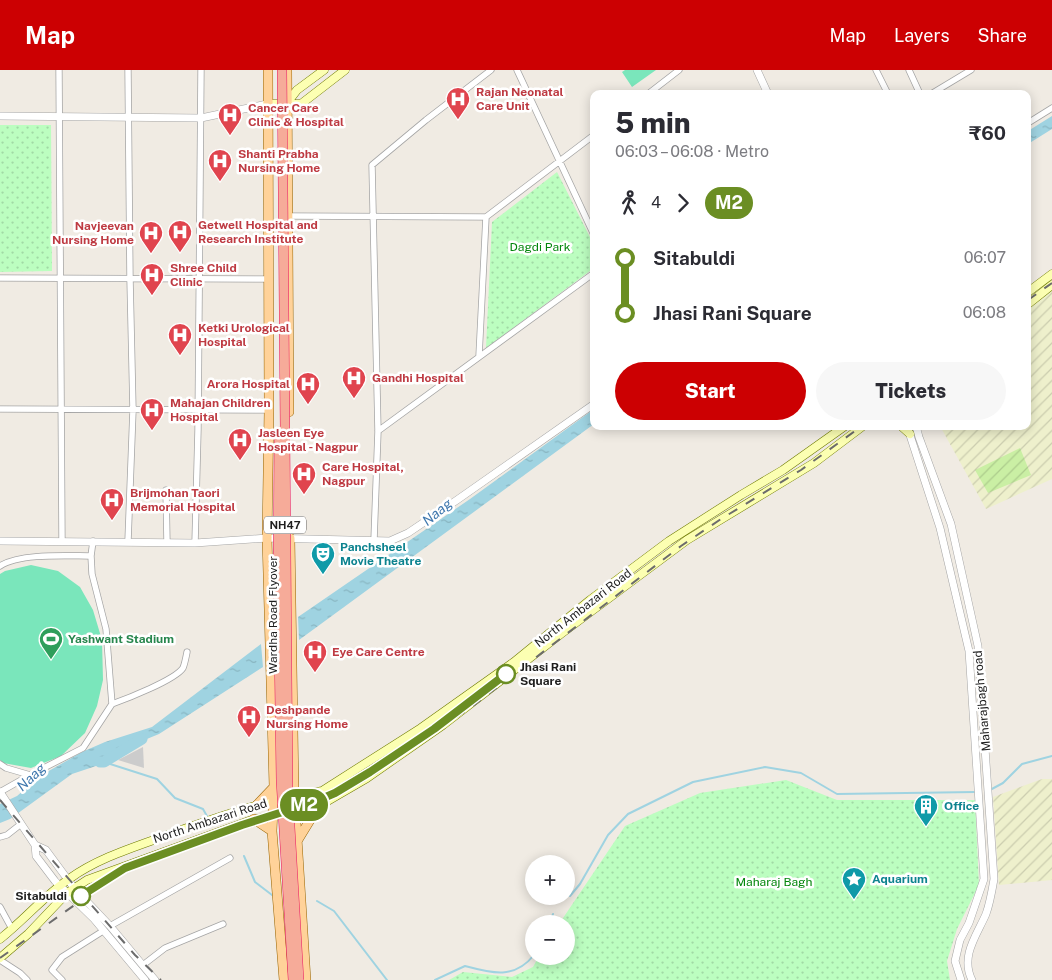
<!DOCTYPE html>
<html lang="en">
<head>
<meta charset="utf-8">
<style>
  body { margin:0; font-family:"Public Sans",sans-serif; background:#f7f7f7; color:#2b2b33; height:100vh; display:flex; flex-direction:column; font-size:19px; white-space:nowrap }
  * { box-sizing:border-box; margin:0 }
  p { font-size:16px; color:#7c7c81 }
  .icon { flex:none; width:28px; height:28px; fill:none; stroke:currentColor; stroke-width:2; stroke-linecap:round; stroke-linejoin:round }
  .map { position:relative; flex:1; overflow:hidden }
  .panel { position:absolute; left:590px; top:20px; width:441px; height:340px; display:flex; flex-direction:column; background:#fff; border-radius:10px; box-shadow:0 2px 12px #0003 }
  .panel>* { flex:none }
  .badge { padding:0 10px; border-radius:16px; font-size:18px; line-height:32px }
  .controls { position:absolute; left:525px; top:785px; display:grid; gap:10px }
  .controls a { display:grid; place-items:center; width:50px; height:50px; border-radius:50%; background:#fff; box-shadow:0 2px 12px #0003; font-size:25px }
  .map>.badge { position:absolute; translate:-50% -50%; box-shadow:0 0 0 2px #fff }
  .legs { display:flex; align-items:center; gap:8px; height:55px; padding:0 25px; font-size:16px }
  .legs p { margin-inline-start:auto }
  .overview { display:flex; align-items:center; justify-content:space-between; height:85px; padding:0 25px }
  h1 { font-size:28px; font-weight:800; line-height:38px }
  .primary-button { display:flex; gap:10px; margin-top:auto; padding:10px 25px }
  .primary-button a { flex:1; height:58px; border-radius:30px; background:#cc0002; color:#fff; font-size:20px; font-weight:800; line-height:58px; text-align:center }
  .primary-button a+a { background:#f7f7f7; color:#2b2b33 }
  ul { padding:0 25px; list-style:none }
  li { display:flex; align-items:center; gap:18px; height:55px; font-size:19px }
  li i { display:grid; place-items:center; width:8px; height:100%; margin:0 6px; background:currentColor }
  li i::after { content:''; width:12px; height:12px; margin:-6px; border:4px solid; border-radius:50%; background:#fff }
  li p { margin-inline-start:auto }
  li:first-child i { background:linear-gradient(#0000 50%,currentColor 0) }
  li:last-child i { background:linear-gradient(currentColor 50%,#0000 0) }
  header { display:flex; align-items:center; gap:30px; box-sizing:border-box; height:70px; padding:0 25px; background:#cc0002; color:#fff }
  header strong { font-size:24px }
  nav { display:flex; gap:28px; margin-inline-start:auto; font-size:18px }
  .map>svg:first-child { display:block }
  .religious { fill:#ccc }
  .farmland { fill:url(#farmland-furrows) }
  .park { fill:url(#park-dots) }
  .garden { fill:url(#garden-furrows) }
  .pitch { fill:#7ae6bb }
  .water { fill:url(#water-ripples) }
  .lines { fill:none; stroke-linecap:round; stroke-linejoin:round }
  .stream { stroke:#9fd3e1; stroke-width:2 }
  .river { stroke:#9fd3e1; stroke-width:11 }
  .minor-casing { stroke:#a5a5a5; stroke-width:7 }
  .tertiary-casing { stroke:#a5a5a5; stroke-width:8 }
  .secondary-casing { stroke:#6e7a00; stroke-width:9 }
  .primary-casing { stroke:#986400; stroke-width:10 }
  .minor { stroke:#fff; stroke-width:5.5 }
  .tertiary { stroke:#fff; stroke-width:7 }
  .secondary { stroke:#fcffb2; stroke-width:8 }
  .primary { stroke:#ffd299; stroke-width:9 }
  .rail { stroke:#6c6c6c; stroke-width:2; stroke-dasharray:10 10; stroke-linecap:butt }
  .trunk-bridge-casing { stroke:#e91560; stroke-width:10; stroke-linecap:butt }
  .trunk-bridge { stroke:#f6ab99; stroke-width:9 }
  .line-1-casing { stroke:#fff; stroke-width:11 }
  .line-1 { stroke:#6b8e23; stroke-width:8 }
  .stop-1-dot { fill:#fff; stroke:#6b8e23; stroke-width:2.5 }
  .labels { text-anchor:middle; stroke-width:5; stroke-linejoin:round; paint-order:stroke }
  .shield { fill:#fff; stroke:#626262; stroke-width:1 }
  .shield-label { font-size:11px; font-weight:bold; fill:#1e1e1e }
  .health-label { font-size:12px; font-weight:bold; fill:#be3a42; stroke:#fff; text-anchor:start }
  .park-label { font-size:12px; fill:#02860b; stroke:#fff }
  .culture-label { font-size:12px; font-weight:bold; fill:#0d838f; stroke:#fff; text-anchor:start }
  .street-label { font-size:12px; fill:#1e1e1e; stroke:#fff }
  .leisure-label { font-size:12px; font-weight:bold; fill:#27864d; stroke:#fff; text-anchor:start }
  .stop-label { font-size:12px; font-weight:bold; fill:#1e1e1e; stroke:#fff; text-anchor:start }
  .water-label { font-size:14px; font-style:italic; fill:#4078ae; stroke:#fff }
</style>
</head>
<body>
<header>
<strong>Map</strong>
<nav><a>Map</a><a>Layers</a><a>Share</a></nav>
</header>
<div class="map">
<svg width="1052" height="910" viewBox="0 0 1052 910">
  <defs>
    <pattern id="farmland-furrows" width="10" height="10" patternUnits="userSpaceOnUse" patternTransform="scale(1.25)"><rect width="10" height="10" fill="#eef0cc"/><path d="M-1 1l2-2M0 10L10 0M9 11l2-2" fill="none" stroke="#cccdaf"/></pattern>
    <pattern id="park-dots" width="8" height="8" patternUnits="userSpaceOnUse" patternTransform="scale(1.25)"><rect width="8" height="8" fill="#bcfec0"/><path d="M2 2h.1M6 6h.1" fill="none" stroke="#a1d9a5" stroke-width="1.8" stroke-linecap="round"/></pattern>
    <pattern id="garden-furrows" width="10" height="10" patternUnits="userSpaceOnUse" patternTransform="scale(1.25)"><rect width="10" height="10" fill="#caefa4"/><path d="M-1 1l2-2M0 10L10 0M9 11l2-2" fill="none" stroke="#adcc8d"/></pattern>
    <pattern id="water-ripples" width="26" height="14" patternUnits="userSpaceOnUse" patternTransform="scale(1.25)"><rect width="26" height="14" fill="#9fd3e1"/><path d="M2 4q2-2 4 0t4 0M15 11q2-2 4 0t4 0" fill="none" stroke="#88b5c1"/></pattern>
  </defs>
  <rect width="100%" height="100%" fill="#f0ebe3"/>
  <path class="religious" d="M143,677L144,698L118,690Z"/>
  <path class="farmland" d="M1052,215V409L986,439L940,356H1028V233Z
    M1042,709H1052V810L999,815L993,727Z"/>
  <path class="park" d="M0,55H51L52,201L0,202Z
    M557,102L594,175V198L486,278L492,152Z
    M786,710L837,730H975L979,815L957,859L947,891L950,910H449L463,902L512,907L533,897L539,886H566V854H559L625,756L700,723Z"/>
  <path class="garden" d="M1020,378L1031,405L988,423L975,400Z"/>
  <path class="pitch" d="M625,0H656L632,17L622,2Z
    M31,495L58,501L80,517L93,540L102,570L103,610L97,636L85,663L61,686L31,698L3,693L0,690V504L5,501Z"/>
  <path class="water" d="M1052,46V59L1028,74V61Z
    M594,339V354L299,570L298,547L470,429Z
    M261,574L263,597L159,664L125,678L102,694L72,704L10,749L0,753V734L17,726L40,706L82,682L105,672L152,657Z"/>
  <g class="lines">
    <path class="stream" d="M104,692L157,709L175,728L203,739L208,748
      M990,720L1003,713L1022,694L1052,686
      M244,786L255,812L272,825
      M570,826L580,814L608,765L628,744L693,712L765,697L801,703L837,724L975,722
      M317,831L334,841L387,910
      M549,854L553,844
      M435,910L465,896C491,903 514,910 534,885"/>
    <path class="river" d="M100,692H104L142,669"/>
    <g class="minor-casing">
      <path id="minor" d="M59,0L62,471
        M517,0L594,165
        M876,0L888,24
        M909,0L920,24
        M648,24L679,0
        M931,24L971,0
        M1028,53L1052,38
        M288,146L486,147
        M0,208L268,209
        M479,286L486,147L594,65
        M0,339L269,340
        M378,361L594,203
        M166,420L167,472
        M374,470L378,361L372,95L426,50L491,0
        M128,471L133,340L130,209L128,0
        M195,473L198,360L201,0
        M0,496C20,483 66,486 91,486
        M112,634C126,629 175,610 183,598C185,593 186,587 187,582
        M0,694L6,698L30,705
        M0,722L30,705L83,678L112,634L106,559L92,504L91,486L93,471
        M0,767L7,765L21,754
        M0,837L12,859
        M110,856L230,788
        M0,890L20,903L27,910
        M143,895L165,878L223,854
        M62,910L52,900L62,887L103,861"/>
    </g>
    <g class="tertiary-casing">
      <path id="tertiary" d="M757,0L768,24
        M0,46L201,48L267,34
        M907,356L940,458L969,581L984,809L969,853L960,870L955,891L961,910
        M916,356L919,367L951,454L978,576L994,809C992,821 990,833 986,844C977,865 960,886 972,910
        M0,471L195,473L267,468L390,471L408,463L457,430L594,334
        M0,722L35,775L46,780L74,818L110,856L155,910
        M35,775L36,786L55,811L94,849L145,910"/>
    </g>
    <g class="secondary-casing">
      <path id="secondary" d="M287,33L297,20L324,0
        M267,34H301L345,0
        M1028,222L1052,204
        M1028,234L1052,215
        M901,356L910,364
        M289,727L322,721L421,658L514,592L590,530L669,471L741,425L783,400L845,356
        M0,869C24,850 44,826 69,809C99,787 138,776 173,763C207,751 242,738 278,730
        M0,888L28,864L67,823L87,810L249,751L324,733L367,708L443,655L562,563L687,470L814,393L863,356"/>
    </g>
    <g class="primary-casing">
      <path id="primary" d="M268,0L269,340L267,468L274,717L272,761L284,910
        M287,0L289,342
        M290,468L294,721L306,910
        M256,736L274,717
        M254,749L272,761
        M296,773L315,742L324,733"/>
    </g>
    <use href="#minor" class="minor"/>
    <use href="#tertiary" class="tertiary"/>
    <use href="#secondary" class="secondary"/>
    <use href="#primary" class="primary"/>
    <path class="rail" d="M1028,230L1052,213
      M0,730L135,885L161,910
      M0,888L90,824L127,801L243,759L315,735L337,726L372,706L474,635L681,476L721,449L801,400L862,356"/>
    <g class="trunk-bridge-casing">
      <path id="trunk-bridge" d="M282,0L288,723L299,910
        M279,361L278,503L281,710L293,910"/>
    </g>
    <use href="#trunk-bridge" class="trunk-bridge"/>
  </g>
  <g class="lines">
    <g class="line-1-casing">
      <path id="line-1" d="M81,826L125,798L242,755L314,732L335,723L370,702L434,659L506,604"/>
    </g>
    <use href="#line-1" class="line-1"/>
  </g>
  <defs>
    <g id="hospital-pin" transform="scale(1.25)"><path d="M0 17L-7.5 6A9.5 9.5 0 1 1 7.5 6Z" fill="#e0444e" stroke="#fff"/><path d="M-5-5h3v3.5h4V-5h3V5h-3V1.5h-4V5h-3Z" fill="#fff"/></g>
    <g id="theatre-pin" transform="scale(1.25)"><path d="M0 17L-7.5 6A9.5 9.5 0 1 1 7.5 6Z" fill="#0f9aa8" stroke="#fff"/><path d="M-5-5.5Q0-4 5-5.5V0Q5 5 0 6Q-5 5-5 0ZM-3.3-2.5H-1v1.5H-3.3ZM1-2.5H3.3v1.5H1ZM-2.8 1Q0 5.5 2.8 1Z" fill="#fff"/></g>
    <g id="stadium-pin" transform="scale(1.25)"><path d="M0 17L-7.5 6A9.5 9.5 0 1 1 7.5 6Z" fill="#2e9e5b" stroke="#fff"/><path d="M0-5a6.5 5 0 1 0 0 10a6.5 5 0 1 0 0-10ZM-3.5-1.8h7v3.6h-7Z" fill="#fff"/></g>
    <g id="building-pin" transform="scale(1.25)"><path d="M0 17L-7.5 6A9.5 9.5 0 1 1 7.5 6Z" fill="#0f9aa8" stroke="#fff"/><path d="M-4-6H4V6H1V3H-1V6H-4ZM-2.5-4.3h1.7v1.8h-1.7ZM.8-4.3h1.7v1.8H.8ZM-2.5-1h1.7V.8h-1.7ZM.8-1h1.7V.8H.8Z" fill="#fff"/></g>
    <g id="sight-pin" transform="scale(1.25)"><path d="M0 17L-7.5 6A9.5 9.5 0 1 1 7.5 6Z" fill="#0f9aa8" stroke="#fff"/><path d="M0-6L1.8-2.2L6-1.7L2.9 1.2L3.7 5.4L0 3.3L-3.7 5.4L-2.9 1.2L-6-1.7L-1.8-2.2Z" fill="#fff"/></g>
  </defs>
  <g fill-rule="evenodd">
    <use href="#hospital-pin" x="458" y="29"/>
    <use href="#hospital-pin" x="230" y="45"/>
    <use href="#hospital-pin" x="220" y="91"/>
    <use href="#hospital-pin" x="180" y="162"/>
    <use href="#hospital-pin" x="151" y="163"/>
    <use href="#hospital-pin" x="152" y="205"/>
    <use href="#hospital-pin" x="180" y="265"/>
    <use href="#hospital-pin" x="354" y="308"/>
    <use href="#hospital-pin" x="308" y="314"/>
    <use href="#hospital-pin" x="152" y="340"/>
    <use href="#hospital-pin" x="240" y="370"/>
    <use href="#hospital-pin" x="304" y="404"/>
    <use href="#hospital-pin" x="112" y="430"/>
    <use href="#theatre-pin" x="323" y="484"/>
    <use href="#stadium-pin" x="51" y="569"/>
    <use href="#hospital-pin" x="315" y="582"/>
    <use href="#hospital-pin" x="249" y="647"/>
    <use href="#building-pin" x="926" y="736"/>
    <use href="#sight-pin" x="854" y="809"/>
  </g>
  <g class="stop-1-dot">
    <circle cx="506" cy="604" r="9"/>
    <circle cx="81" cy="826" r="9"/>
  </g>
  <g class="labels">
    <rect class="shield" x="264" y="446.5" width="42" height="17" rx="4"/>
    <g class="shield-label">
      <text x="285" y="459">NH47</text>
    </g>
    <g class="health-label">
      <text x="476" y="26">Rajan Neonatal<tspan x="476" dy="14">Care Unit</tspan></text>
      <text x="248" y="42">Cancer Care<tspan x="248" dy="14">Clinic &amp; Hospital</tspan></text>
      <text x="238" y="88">Shanti Prabha<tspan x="238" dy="14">Nursing Home</tspan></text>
      <text x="198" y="159">Getwell Hospital and<tspan x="198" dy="14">Research Institute</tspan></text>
      <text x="134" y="160" text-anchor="end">Navjeevan<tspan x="134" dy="14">Nursing Home</tspan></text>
      <text x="170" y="202">Shree Child<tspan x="170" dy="14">Clinic</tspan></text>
      <text x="198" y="262">Ketki Urological<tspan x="198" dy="14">Hospital</tspan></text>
      <text x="372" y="312">Gandhi Hospital</text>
      <text x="290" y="318" text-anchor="end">Arora Hospital</text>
      <text x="170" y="337">Mahajan Children<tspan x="170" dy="14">Hospital</tspan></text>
      <text x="258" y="367">Jasleen Eye<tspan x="258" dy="14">Hospital - Nagpur</tspan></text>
      <text x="322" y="401">Care Hospital,<tspan x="322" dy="14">Nagpur</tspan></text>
      <text x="130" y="427">Brijmohan Taori<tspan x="130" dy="14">Memorial Hospital</tspan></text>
      <text x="332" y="586">Eye Care Centre</text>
      <text x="266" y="644">Deshpande<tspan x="266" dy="14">Nursing Home</tspan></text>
    </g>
    <g class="park-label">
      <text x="540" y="181">Dagdi Park</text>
      <text x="774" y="816">Maharaj Bagh</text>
    </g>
    <g class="culture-label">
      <text x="340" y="481">Panchsheel<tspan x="340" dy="14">Movie Theatre</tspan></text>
      <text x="944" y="740">Office</text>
      <text x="872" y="813">Aquarium</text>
    </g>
    <g class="street-label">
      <text transform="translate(583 538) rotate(-38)" y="4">North Ambazari Road</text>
      <text transform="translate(273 545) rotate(-90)" y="4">Wardha Road Flyover</text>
      <text transform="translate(982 631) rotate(-95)" y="4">Maharajbagh road</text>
      <text transform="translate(210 751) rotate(-18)" y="4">North Ambazari Road</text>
    </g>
    <g class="leisure-label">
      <text x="68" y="573">Yashwant Stadium</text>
    </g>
    <g class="stop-label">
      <text x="520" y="601">Jhasi Rani<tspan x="520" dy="14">Square</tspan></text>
      <text x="67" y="830" text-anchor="end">Sitabuldi</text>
    </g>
    <g class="water-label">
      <text transform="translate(437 442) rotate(-39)" y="5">Naag</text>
      <text transform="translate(31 707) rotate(-43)" y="5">Naag</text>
    </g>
  </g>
</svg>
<div class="controls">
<a>+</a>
<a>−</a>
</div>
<b class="badge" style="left:304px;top:735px;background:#6b8e23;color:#fff">M2</b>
<section class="panel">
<div class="overview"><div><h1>5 min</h1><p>06:03 – 06:08 · Metro</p></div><b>₹60</b></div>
<div class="legs"><svg class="icon" aria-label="walk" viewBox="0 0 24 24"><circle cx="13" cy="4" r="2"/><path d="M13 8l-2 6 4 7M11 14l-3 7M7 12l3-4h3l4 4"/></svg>4<svg class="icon" aria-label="forward" viewBox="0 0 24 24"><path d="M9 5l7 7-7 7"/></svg><b class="badge" style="background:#6b8e23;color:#fff">M2</b></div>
<ul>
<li><i style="color:#6b8e23"></i><b>Sitabuldi</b><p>06:07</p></li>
<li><i style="color:#6b8e23"></i><b>Jhasi Rani Square</b><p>06:08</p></li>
</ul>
<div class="primary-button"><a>Start</a><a>Tickets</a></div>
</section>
</div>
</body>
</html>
